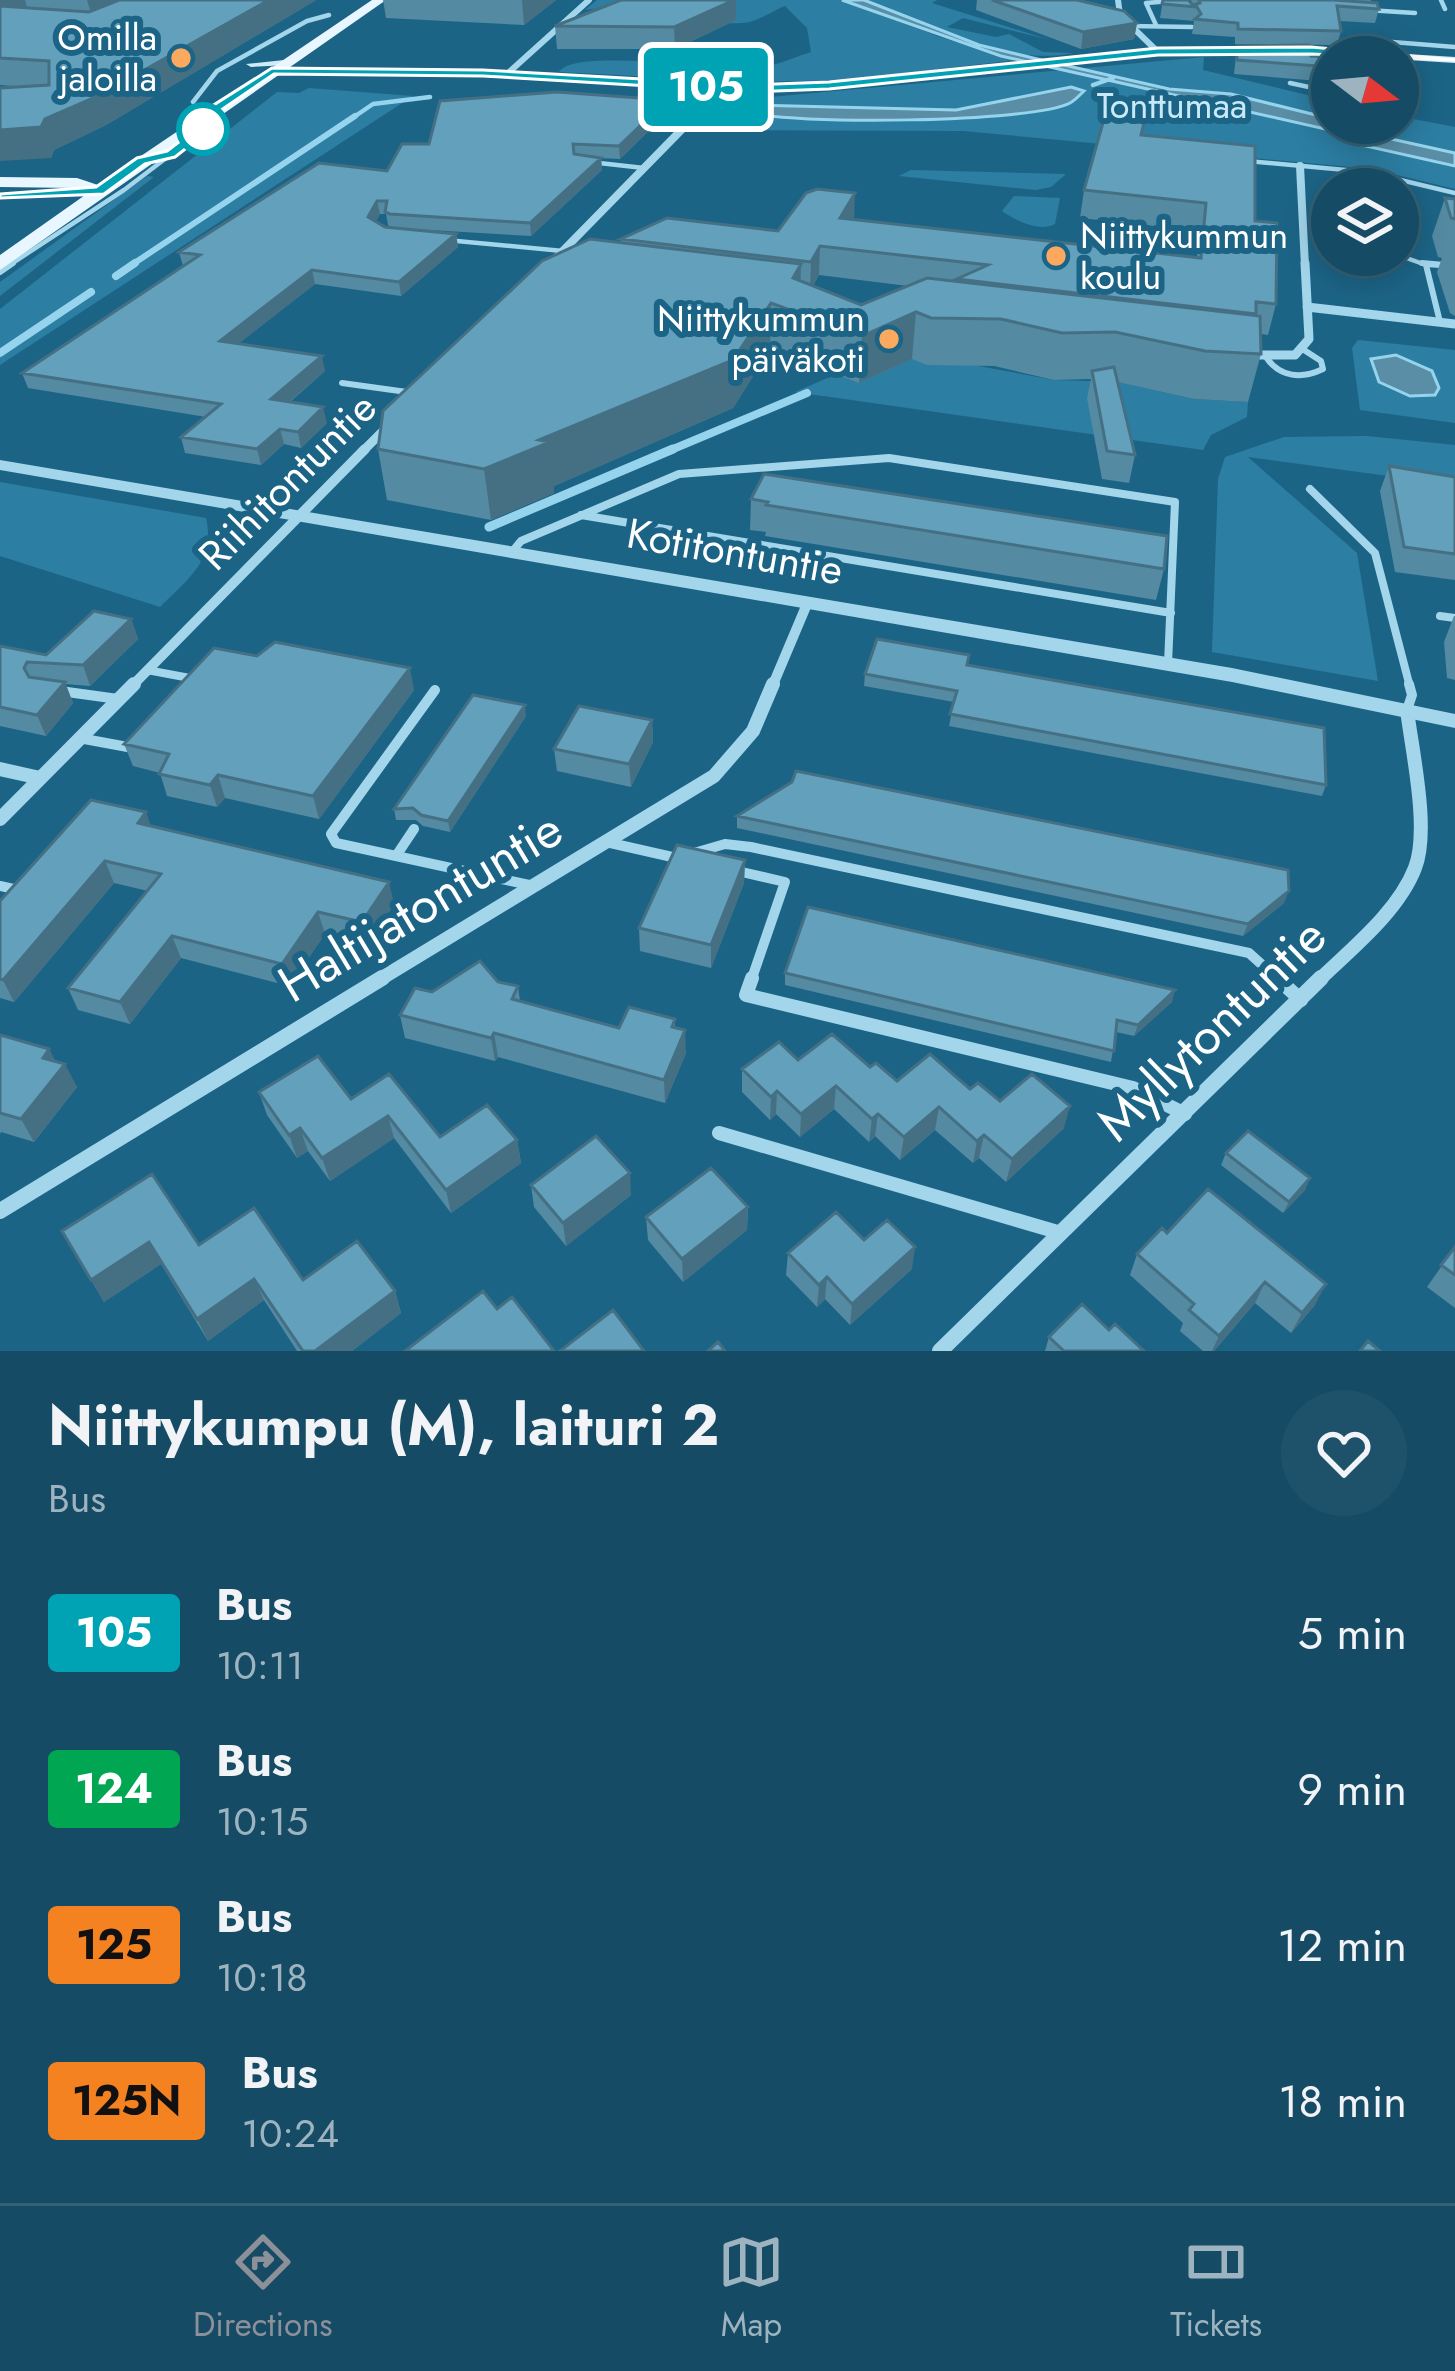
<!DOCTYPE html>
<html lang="en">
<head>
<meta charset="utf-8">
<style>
  body { margin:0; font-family:Jost,sans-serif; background:#1e526a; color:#f1f3f6; height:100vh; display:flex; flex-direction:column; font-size:45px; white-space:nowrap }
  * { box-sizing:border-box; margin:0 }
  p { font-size:39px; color:#9db3bf }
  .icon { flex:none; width:66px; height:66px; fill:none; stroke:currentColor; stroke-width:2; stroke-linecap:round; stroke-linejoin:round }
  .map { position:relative; height:1351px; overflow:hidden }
  .drawer { display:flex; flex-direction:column; background:#154b64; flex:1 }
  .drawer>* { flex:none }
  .badge { padding:0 24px; border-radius:9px; font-size:42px; line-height:78px }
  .needle { width:78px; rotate:106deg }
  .controls { position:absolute; left:1311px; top:36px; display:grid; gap:24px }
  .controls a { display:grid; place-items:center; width:108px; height:108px; border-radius:50%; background:#154b64; box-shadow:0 6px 30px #0003,0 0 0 3px #346378; font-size:60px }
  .map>.badge { position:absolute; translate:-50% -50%; box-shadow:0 0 0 6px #fff }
  .round { display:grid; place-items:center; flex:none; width:126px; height:126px; border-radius:63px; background:#1e526a }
  .headline { display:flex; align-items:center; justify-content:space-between; height:204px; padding:0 48px }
  h1 { font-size:57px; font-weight:700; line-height:90px }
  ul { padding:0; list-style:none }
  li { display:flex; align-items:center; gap:36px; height:156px; padding:0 48px }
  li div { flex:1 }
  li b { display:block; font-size:45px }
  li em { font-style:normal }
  li .badge { min-width:132px; font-weight:700; text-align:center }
  .dock { display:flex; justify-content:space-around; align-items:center; height:168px; border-top:3px solid #346378; background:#154b64; font-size:33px; color:#9db3bf }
  .dock a { display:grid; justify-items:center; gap:6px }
  .dock .on { color:#8c9099 }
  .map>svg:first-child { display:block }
  .green { fill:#2c7ea3 }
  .water { fill:#5a8ea6; stroke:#96d4ed; stroke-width:3 }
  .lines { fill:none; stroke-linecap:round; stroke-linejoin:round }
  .stream-far3 { stroke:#96d4ed; stroke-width:4.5 }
  .stream-far2 { stroke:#96d4ed; stroke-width:6 }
  .stream-far1 { stroke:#96d4ed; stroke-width:8 }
  .stream { stroke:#96d4ed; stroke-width:9 }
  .service-far4 { stroke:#a3d5eb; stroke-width:4.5 }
  .service-far3 { stroke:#a3d5eb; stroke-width:6 }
  .service-far2 { stroke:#a3d5eb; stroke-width:8 }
  .service-far1 { stroke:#a3d5eb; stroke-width:10 }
  .service { stroke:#a3d5eb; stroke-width:14 }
  .minor-far5 { stroke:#a3d5eb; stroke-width:6 }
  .minor-far4 { stroke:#a3d5eb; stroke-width:8 }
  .minor-far3 { stroke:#a3d5eb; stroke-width:9 }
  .minor-far2 { stroke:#a3d5eb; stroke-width:10 }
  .minor-far1 { stroke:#a3d5eb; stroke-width:14 }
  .minor { stroke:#a3d5eb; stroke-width:16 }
  .tertiary { fill:#a3d5eb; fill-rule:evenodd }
  .secondary { fill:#cfebf8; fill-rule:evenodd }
  .primary { fill:#e8f6ff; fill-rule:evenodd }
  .wall { fill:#548aa2; fill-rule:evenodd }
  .shaded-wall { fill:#457084 }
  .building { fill:#62a0bc; stroke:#457084; stroke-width:3 }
  .line { fill:#00a3b4; stroke:#fff; stroke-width:3 }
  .poi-dot { fill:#fca960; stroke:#1c6486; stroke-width:4.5 }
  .stop-dot { fill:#fff; stroke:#00a3b4; stroke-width:6 }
  .labels { text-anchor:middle; stroke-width:12; stroke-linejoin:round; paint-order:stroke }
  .far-poi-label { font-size:36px; fill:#fff; stroke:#1c6486; text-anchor:end }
  .far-park-label { font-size:36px; fill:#c8eaf8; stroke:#1c6486 }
  .street-label { font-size:42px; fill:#fff; stroke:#1c6486 }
  .near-street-label { font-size:51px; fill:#fff; stroke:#1c6486 }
</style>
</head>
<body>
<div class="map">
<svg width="1455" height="1351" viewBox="0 0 1455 1351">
  <rect width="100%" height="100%" fill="#1c6486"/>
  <path class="green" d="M597,0H842L940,37L1017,60L846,80L749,82L559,72C574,46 727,73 767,66C781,64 797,56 811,52L807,28L785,6C772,11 756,23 742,23C688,26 637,0 585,10Z
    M865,0H937L932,3L1050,40L963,18L947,27L996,37L1009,34L1043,52L1073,53C1005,67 926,26 865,0Z
    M1204,57L1203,70L1332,101V123H1398V116L1455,127V189L1372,169L963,131L719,130L759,98Z
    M309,88L413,96L0,365V309L277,92L299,93Z
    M911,170L1066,174L1051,187L1036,190L899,176Z
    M147,176L154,177L0,296V282Z
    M1014,196L1060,198L1055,224C1041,232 1017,222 1002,211Z
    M1358,340L1455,350V423L1360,410L1352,348Z
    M892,350L1054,380L1120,382L1194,399L1248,402L1247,417L1211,435L1203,450L795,392Z
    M1367,436L1455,445V485L1248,457L1357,553L1378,681L1212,652L1218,479L1225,457L1284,437Z
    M0,482L206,518C216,560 188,579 160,607L0,556Z"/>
  <path class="water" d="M842,0H864L979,45L1033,58L1169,89L1231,94L1332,119L1355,131L1455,153V166L1361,145L1352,135L1001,56Z
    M1071,87L1084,91C1081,94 1074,101 1070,103C1032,123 789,125 744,112L752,105L956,110Z
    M1396,355L1432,371L1439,388L1435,395L1410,396L1379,382L1371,359Z"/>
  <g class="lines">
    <path class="stream-far3" d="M1093,85L1113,78
      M351,119L373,104L430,97"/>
    <path class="stream-far2" d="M130,266L355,116"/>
    <path class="stream-far1" d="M116,276L135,263
      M0,353L91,292
      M666,452L807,393"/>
    <path class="stream" d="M489,527L673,449"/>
    <path class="service-far4" d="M1441,0L1445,9
      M1367,10L1415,13
      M1156,25L1146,3L1171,1
      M1129,26L1192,27
      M1392,42L1455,47
      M1398,61V69
      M1290,83L1332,92
      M193,102L217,71L307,21L329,15
      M1247,161L1367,172L1455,193
      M590,162L644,168
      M446,240L563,251
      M1398,255L1426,265L1455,266
      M8,266L124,190L203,130L205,119"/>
    <path class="service-far3" d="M1422,263L1455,266
      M1426,265L1440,322
      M0,272L13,263
      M1266,357C1280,378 1302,379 1323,369L1321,361L1304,350
      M342,383L414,393"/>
    <path class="service-far2" d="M1310,489L1375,553L1410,687
      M581,515L1171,613
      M512,552L521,541L679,474L889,458L1175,502L1168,664
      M1440,616L1455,618
      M147,670L195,679"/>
    <path class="service-far1" d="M60,691L118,699
      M1407,710L1412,695L1409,684
      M79,738L133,748
      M414,829L396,856L534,886
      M606,842L681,859
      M694,853L725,844L751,847L1249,953L1280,981
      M396,856L336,843L331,834L435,690
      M733,870L785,882L751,981
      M0,886L18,890"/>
    <path class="service" d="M752,978L746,995L1133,1088L1185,1114
      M1277,978L1301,1000
      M719,1133L1061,1233"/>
    <path class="minor-far5" d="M1118,0L1120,15L1158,52
      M507,74L589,0
      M692,119L722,88"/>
    <path class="minor-far4" d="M1300,166L1305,266
      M551,263L695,116"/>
    <path class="minor-far3" d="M1307,307L1455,324
      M1249,355H1295L1309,339L1305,263
      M362,452L388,426"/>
    <path class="minor-far2" d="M131,687L365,449
      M772,687L807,604"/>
    <path class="minor-far1" d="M0,769L40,778
      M0,819L134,684
      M377,981L714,776L753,731L773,684
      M1318,981C1351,949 1398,912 1415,868C1430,830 1412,751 1407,710"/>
    <path class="minor" d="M0,1211L382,978
      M940,1351L1321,978"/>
    <path class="tertiary" d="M0,460L1232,668L1455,714V728L1232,682L0,470Z"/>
    <path class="secondary" d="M1311,48L1455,57V63L1311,54L1158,55L1153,52L1158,49Z
      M284,60L288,65L251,67L246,64Z
      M457,70L722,85L728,88L722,91L453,75Z"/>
    <path class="primary" d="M372,0H386L0,270V255L88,193L75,188L0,187V177L77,178L98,185Z"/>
  </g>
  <path class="wall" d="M0,0H316L106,125L54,150L51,158L25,87L0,85Z
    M383,0H556L524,25L386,18Z
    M736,0V20L675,49H557L555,26Z
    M977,0H1077L1137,23L1134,39L1081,49L976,10Z
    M1163,0L1193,5L1191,0H1371L1370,3L1379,9L1375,23L1339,21L1341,31L1337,45L1235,44V37L1192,34L1194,21L1160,18Z
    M1237,46L1332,57V82L1234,74Z
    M667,100L668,112L620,159L599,158H601L602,170L531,236L395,228L456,234L458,247L401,296L315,284L239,343L325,371L290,402L327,423L301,448L284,444L261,465L185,453L181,437L206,417L28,388L22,373L183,266L179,252L387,171L429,144ZM380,214H386L388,225L391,227H385L376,221Z
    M1141,135L1255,221L1276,304L1268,335L1261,334V354L1248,402L1194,399L1118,382L1135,455L1129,483L1102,479L1087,398L1091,379L1054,380L994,366L927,365L912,359L859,383L770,349L733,408L554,486V493L491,520L387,500L378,449L621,243V239L778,231L854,220L1197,257L1200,231L1080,218L1084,190ZM819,275L908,286L861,305L813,286Z
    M1445,198L1455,199V316L1450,313L1437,272L1442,258L1438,257L1432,236Z
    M1389,466L1455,477V580L1395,572L1380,491Z
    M751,499L1164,569L1156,600L765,536L766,532L750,530Z
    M1454,616H1455V680L1447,678L1444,642Z
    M131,619L138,639L90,686L65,684L73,703L46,736L0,726V646L46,655Z
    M968,665L1326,785L1322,796L949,726L954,702L864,686L865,674Z
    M414,690L319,819L225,798L217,807L167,796L160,773L133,766L124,744Z
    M526,716L450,832L423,826L416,820H396L394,809Z
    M652,720L653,742L631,787L557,771L554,749Z
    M737,816L1284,903L1243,936L737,828Z
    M151,826L394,904L368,945L325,934L289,986L181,958L130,1024L78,1010L68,988L148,891L114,883L14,1002L0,998V901Z
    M745,860L744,883L711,968L640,951L639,928Z
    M785,973L1172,1002L1134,1036L1116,1032L1111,1062L785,985Z
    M498,982L518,986L520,1001L619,1028L675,1019V1027L686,1053L665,1103L498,1057L495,1061L405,1038L400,1015L432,992Z
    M0,1035L49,1049L55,1061L77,1087L34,1142L1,1132L0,1134Z
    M798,1060L870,1067L897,1081L970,1089L1064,1128L1006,1182L979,1158L973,1163L935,1130L900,1160L875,1136L869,1142L834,1109L800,1137L776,1114L770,1120L742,1092V1069Z
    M259,1092L351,1099L440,1137L517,1140L521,1163L451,1213L394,1138L330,1181L308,1151L297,1158L267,1115Z
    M1226,1153L1310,1178L1305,1190L1283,1213L1221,1165Z
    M531,1185L631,1195L566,1246L534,1207Z
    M748,1207L747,1230L683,1282L648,1240L646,1217Z
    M62,1231L199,1245L303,1280L395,1291L401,1313L352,1351H297L264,1300L208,1341L161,1264L104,1302Z
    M1167,1233L1315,1305L1291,1333L1255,1303L1214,1351H1203L1180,1331L1183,1323L1130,1275L1137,1254Z
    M864,1240L912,1269L850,1325L825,1299L817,1307L786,1275L788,1253Z
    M1455,1247V1308L1427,1287Z
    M1109,1330L1144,1351H1045L1049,1337Z"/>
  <path class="shaded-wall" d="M0,0H25L27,7L0,18Z
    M87,0H146L94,23Z
    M269,0H316L106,125L54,150L51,158L0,161V130L45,119Z
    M522,0H556L524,25Z
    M736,0V20L675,49L674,27Z
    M1137,23L1134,39L1081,49L1083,32Z
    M667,100L668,112L620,159L619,146Z
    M601,158L602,170L531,236L530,223Z
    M855,193L854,221L840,218Z
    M377,201L380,214L371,230L368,217Z
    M456,234L458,247L401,296L399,282Z
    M820,246L819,275L810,291L811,262Z
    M801,264L800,308L793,278Z
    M312,270L315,284L223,356L220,341Z
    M771,303L770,349L733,408L554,486V493L491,520L484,469L539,440Z
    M916,312L912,359L859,383L862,336Z
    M322,356L325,371L275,414L271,399Z
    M323,407L327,423L301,448L298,432Z
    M280,429L284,444L261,465L257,449Z
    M131,619L138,639L90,686L83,665Z
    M410,668L414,690L319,819L313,796Z
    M65,682L73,703L46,736L37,715Z
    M525,705L526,716L450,832L448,821Z
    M652,720L653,742L631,787L629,764Z
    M218,775L225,798L217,807L210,785Z
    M146,812L154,835L138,823Z
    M745,860L744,883L711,968V945Z
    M105,861L114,883L14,1002L3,980Z
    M389,882L394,904L368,945L362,922Z
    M1289,891L1284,903L1243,936L1248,924Z
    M318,912L325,934L289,986L282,964Z
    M172,936L181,958L130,1024L120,1002Z
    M1175,990L1172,1002L1134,1036L1138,1025Z
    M685,1030L686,1053L665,1103L664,1080Z
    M494,1033L498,1057L495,1061L491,1038Z
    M49,1049L60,1070L65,1064L77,1087L34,1142L21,1119L43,1058Z
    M836,1086L834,1109L800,1137L801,1114Z
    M777,1091L776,1114L770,1120L771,1097Z
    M1070,1106L1064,1128L1006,1182L1012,1159Z
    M939,1107L935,1130L900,1160L904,1137Z
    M878,1114L875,1136L869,1142L872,1119Z
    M388,1116L394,1138L330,1181L322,1158Z
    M300,1128L308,1151L297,1158L289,1135Z
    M984,1135L979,1158L973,1163L977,1141Z
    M517,1140L521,1163L451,1213L446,1190Z
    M630,1173L631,1195L566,1246L563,1223Z
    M1310,1178L1305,1190L1283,1213L1289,1202Z
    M748,1207L747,1230L683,1282L682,1259Z
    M149,1242L161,1264L104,1302L91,1280Z
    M915,1247L912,1269L850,1325L852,1304Z
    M827,1277L825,1299L817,1307L819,1285Z
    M254,1279L264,1300L208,1341L197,1319Z
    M1265,1282L1255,1303L1214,1351H1212L1219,1336Z
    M1326,1284L1315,1305L1291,1333L1302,1313Z
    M395,1291L401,1313L352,1351H315Z"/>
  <path class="building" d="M119,0H269L98,96L45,119L41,127L0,130V88L49,85V61L0,58V6L89,12Z
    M621,0H734L674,27L555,26Z
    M992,0H1077L1124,11L1137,23L1083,32Z
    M1163,0H1188L1193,5L1200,3L1199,0H1333L1377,3L1379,9L1337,6L1341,31L1238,29V23L1195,19L1201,14L1197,7L1162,4Z
    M1308,45L1311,56L1335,57H1332V67L1237,60V46Z
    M1344,47L1346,57H1335Z
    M557,92L667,100L619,146L573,144L574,154L601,158L530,223L390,214L385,212L387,201H377L368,217L385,227L456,234L399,282L312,270L220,341L322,356L271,399L323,407L298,432L280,429L257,449L181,437L221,404L22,373L200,255L179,252L319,163L387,171L402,144H429L440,101Z
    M1104,119L1144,123L1141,135L1255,146V221L1277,223L1276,304L1256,302V314L957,279L988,265L820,246L811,262L621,239L667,218L778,231L806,193L817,189L855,193L840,218L1201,258L1206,203L1084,190Z
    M1445,198L1455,199V219L1451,218Z
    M590,239L801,264L793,278L861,305L927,278L1260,316L1261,354L1205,351L1115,332L1062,333L1001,319L931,318L916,312L862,336L771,303L733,360L539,440L550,442L484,469L378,449L383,411L542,261Z
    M1114,367L1135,455L1107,451L1092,371Z
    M1389,466L1455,477V554L1404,547Z
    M764,474L1167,536L1164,569L766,505L768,502L751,499Z
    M94,611L131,619L83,665L27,662L24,668L29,677L65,682L37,715L0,707V646L46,655Z
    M877,639L969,655L967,665L1324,728L1326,785L950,714L957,691L865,674Z
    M275,642L410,668L313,796L218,775L210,785L159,774L169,754L124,744L214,648L257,656Z
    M473,695L525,705L448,821L421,815L413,808L394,809Z
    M579,706L652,720L629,764L554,749Z
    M796,771L1288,870L1289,891L1248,924L737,816L792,782Z
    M91,800L146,812L138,823L389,882L362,922L318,912L282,964L172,936L120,1002L68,988L161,874L105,861L3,980L0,979V901Z
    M677,845L745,860L711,945L639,928Z
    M808,907L1175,990L1138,1025L1117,1020L1114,1051L785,973Z
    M480,961L498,982L518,986L512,999L619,1028L629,1007L675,1019L672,1027L685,1030L664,1080L494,1033L491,1038L400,1015L415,988L432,992Z
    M832,1034L870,1067L876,1063L897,1081L930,1054L970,1089L978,1083L1000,1101L1032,1074L1070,1106L1012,1159L984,1135L977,1141L939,1107L904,1137L878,1114L872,1119L836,1086L801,1114L777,1091L771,1097L742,1069L779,1042L798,1060Z
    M0,1035L49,1049L43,1058L65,1064L21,1119L0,1113Z
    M318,1056L351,1099L389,1074L440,1137L487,1105L517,1140L446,1190L388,1116L322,1158L300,1128L289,1135L259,1092Z
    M1248,1131L1310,1178L1289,1202L1226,1153Z
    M596,1136L630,1173L563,1223L531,1185Z
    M711,1168L748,1207L682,1259L646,1217Z
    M152,1174L199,1245L254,1208L303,1280L357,1241L395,1291L315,1351H303L254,1279L197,1319L149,1242L91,1280L62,1231Z
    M1208,1189L1326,1284L1302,1313L1265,1282L1219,1336L1189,1310L1194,1304L1137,1254L1162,1228L1167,1233Z
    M836,1212L864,1240L887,1220L915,1247L852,1304L827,1277L819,1285L788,1253Z
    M1455,1247V1275L1441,1265Z
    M483,1291L497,1309L512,1297L554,1351H405Z
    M1082,1304L1109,1330L1115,1324L1144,1351H1064L1049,1337Z
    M613,1310L644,1351H560Z
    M1368,1341L1380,1351H1360Z
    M718,1342L725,1351H708Z"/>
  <path class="line" d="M1311,47L1455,60L1311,54L1158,55L829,89L750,92L483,76L274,74L211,117L207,132L175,157L145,164L104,194L0,198V194L96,187L137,158L167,151L197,128L201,113L272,68L483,70L750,85L829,82L1158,48Z"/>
  <g class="poi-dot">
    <circle cx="181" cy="58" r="12"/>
    <circle cx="1056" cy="256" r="12"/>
    <circle cx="889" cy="339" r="12"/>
  </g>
  <circle class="stop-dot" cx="203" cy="129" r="24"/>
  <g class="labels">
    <g class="far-poi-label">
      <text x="157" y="50">Omilla<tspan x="157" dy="41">jaloilla</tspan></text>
      <text x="1080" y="248" text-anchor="start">Niittykummun<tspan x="1080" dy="41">koulu</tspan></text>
      <text x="865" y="331">Niittykummun<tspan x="865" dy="41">päiväkoti</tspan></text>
    </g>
    <g class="far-park-label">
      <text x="1172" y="118">Tonttumaa</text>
    </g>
    <g class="street-label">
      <text transform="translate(287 481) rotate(-45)" y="15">Riihitontuntie</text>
      <text transform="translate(735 551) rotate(10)" y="15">Kotitontuntie</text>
    </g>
    <g class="near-street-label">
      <text transform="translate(420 906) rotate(-31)" y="18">Haltijatontuntie</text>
      <text transform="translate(1211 1029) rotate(-44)" y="18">Myllytontuntie</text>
    </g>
  </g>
</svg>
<div class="controls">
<a><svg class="needle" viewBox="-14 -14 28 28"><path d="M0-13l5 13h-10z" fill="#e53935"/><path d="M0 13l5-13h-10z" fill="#9db3bf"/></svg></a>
<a><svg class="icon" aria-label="layers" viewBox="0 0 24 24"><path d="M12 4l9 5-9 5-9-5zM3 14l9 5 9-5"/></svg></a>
</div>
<b class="badge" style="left:706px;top:87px;background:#00a3b4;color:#fff">105</b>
</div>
<section class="drawer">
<div class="headline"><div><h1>Niittykumpu (M), laituri 2</h1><p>Bus</p></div><a class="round"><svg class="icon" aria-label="heart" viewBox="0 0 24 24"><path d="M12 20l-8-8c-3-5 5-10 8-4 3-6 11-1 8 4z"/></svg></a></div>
<ul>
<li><span class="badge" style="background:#00a3b4;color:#fff">105</span><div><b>Bus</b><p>10:11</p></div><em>5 min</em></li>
<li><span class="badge" style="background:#00a651;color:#fff">124</span><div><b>Bus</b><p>10:15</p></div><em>9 min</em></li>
<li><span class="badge" style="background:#f58220;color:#111">125</span><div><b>Bus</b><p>10:18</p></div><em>12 min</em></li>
<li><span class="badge" style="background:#f58220;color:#111">125N</span><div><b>Bus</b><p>10:24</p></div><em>18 min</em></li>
</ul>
</section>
<nav class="dock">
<a class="on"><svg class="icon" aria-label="directions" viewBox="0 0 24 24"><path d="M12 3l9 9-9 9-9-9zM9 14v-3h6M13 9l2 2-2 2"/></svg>Directions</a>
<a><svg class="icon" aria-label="map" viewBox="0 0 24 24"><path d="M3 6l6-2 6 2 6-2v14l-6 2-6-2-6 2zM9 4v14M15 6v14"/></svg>Map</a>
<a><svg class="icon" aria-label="tickets" viewBox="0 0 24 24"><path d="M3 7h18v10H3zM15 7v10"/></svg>Tickets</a>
</nav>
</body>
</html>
